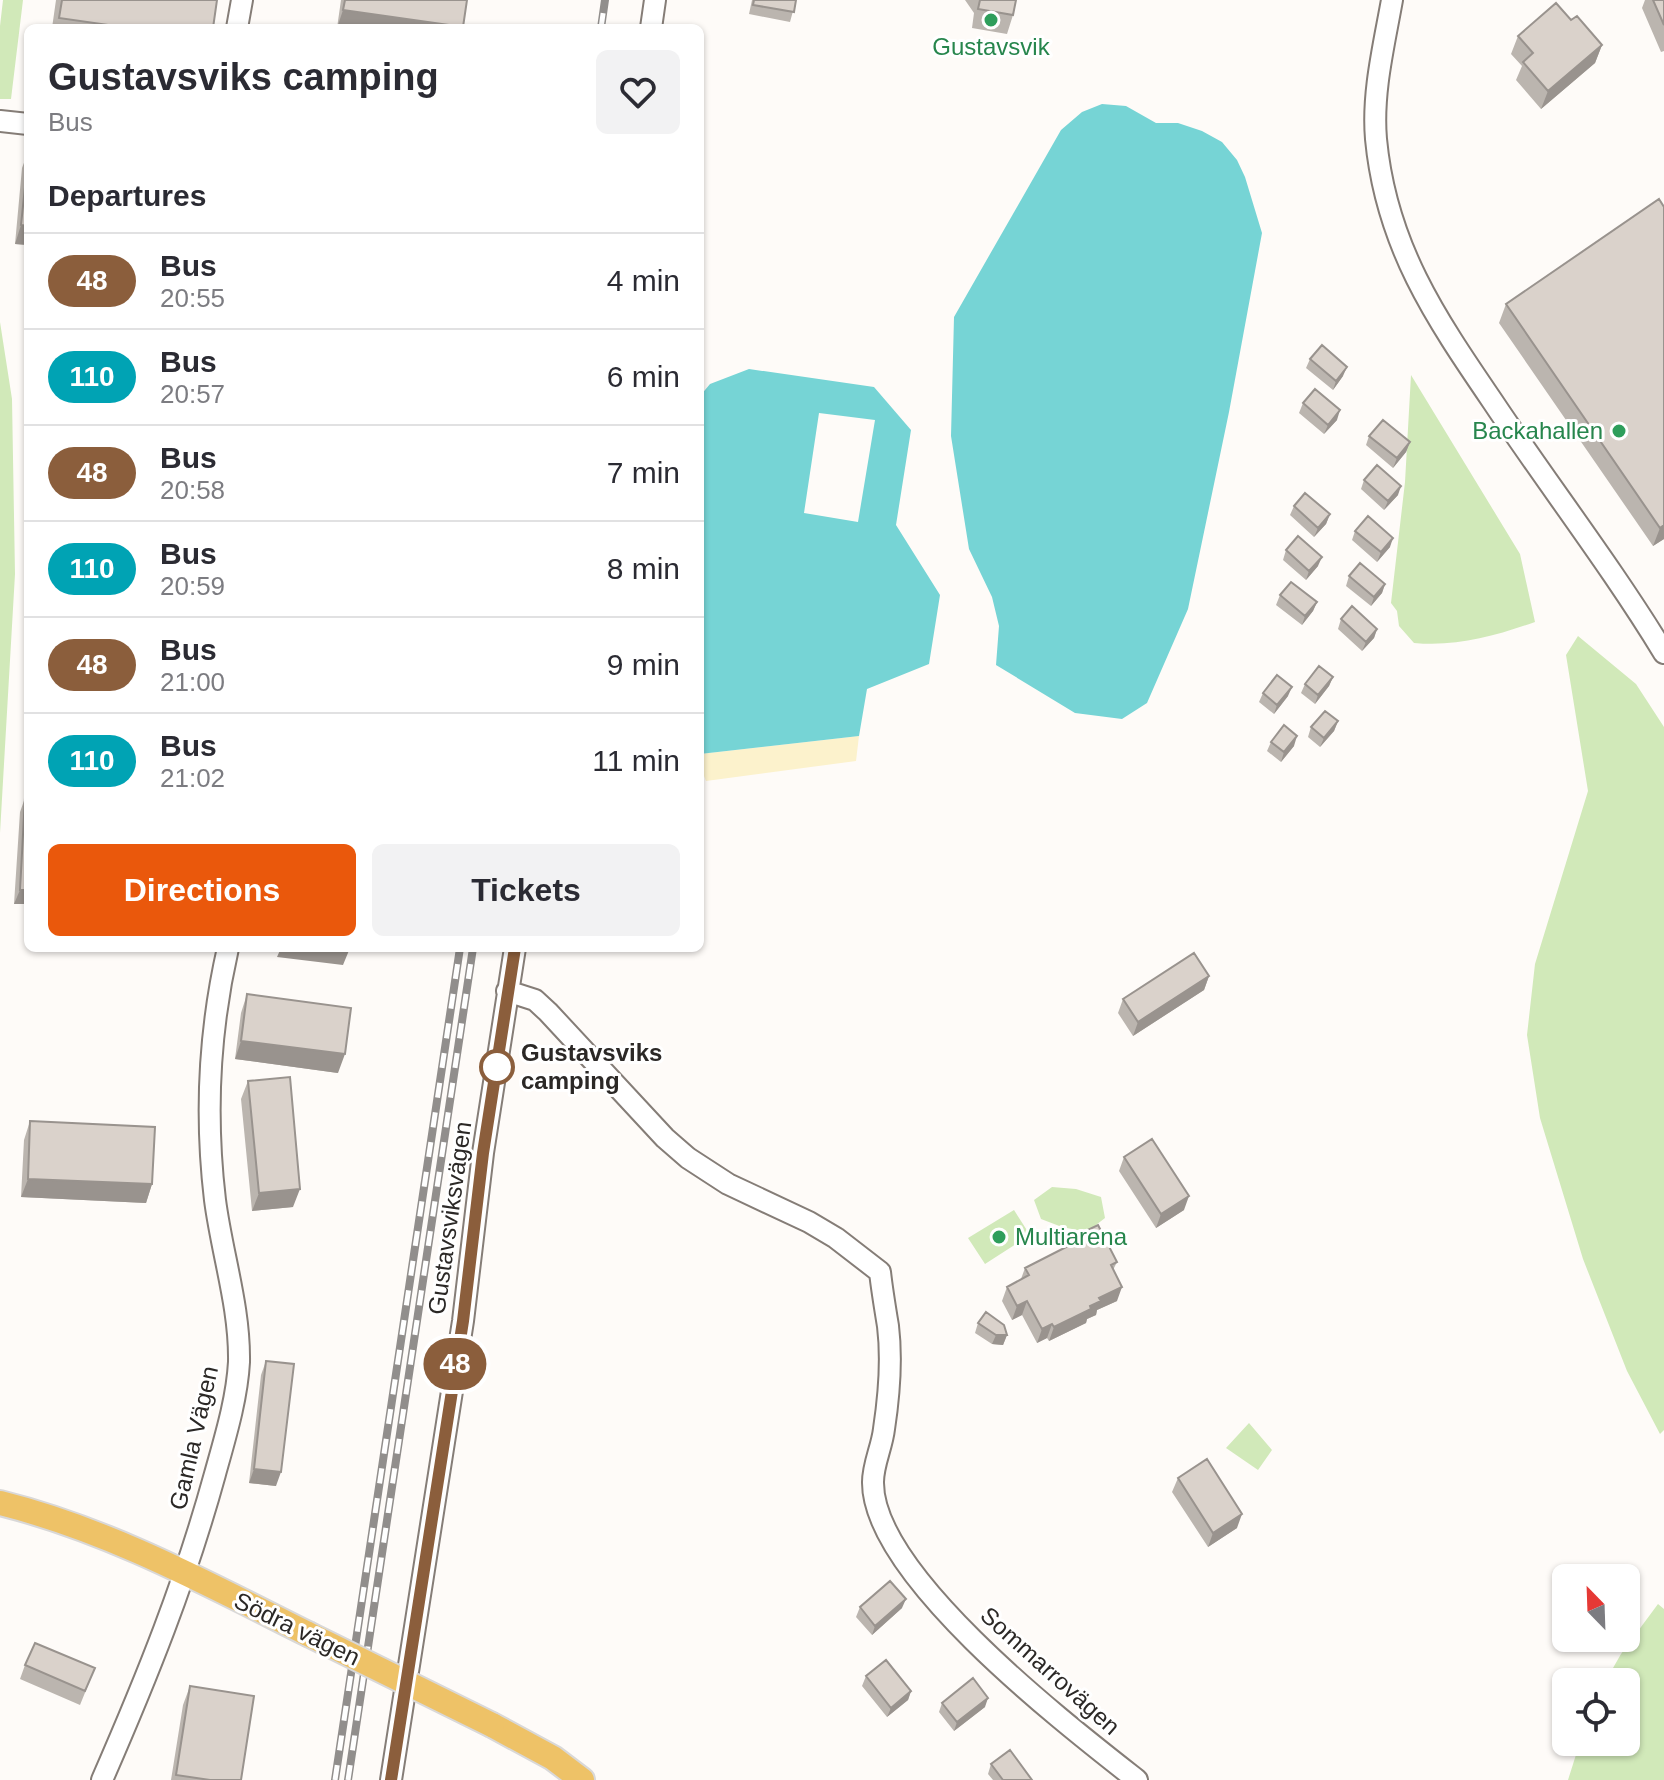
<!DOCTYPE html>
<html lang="en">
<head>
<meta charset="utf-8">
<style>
  body { margin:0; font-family:Arial,sans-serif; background:#f2f2f3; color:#2b2b33; height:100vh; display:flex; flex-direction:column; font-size:30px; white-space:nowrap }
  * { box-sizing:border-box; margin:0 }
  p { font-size:26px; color:#7c7c81 }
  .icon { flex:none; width:44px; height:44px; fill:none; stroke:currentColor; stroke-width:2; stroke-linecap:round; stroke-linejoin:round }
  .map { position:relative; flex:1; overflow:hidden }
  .sheet { position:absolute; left:24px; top:24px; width:680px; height:928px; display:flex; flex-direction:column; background:#fff; border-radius:12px; box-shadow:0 2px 6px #0004 }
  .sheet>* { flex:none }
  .badge { padding:0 16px; border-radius:26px; font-size:28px; line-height:52px }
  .needle { width:52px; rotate:337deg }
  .tools { position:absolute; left:1552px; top:1564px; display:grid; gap:16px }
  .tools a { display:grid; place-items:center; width:88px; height:88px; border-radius:12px; background:#fff; box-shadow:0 2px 6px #0004; font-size:40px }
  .map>.badge { position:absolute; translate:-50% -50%; box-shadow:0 0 0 4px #fff }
  h2 { padding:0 24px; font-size:30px; line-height:72px }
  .round { display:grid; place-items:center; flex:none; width:84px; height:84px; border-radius:12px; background:#f2f2f3 }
  .overview { display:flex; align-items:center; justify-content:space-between; height:136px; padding:0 24px }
  h1 { font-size:38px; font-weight:700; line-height:60px }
  .cta { display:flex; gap:16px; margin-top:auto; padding:16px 24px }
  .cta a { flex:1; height:92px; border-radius:12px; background:#ea580c; color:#fff; font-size:32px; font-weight:700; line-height:92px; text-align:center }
  .cta a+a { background:#f2f2f3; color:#2b2b33 }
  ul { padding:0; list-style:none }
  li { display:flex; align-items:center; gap:24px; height:96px; padding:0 24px; border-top:2px solid #e1e1e2 }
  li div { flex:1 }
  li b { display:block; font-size:30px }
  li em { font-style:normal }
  li .badge { min-width:88px; font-weight:700; text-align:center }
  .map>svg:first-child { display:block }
  .green { fill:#d1e9b9 }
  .sand { fill:#fcf2cc }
  .water { fill:#76d4d5; fill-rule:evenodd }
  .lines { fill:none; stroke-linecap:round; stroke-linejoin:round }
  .minor-casing { stroke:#857d77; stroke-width:24 }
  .major-casing { stroke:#d9d8d8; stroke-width:28 }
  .minor { stroke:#fff; stroke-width:20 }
  .major { stroke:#eec267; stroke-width:24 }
  .rail-casing { stroke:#918e8c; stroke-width:8 }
  .rail { stroke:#fff; stroke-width:5; stroke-dasharray:15; stroke-linecap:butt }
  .major-bridge-casing { stroke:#d9d8d8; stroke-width:28; stroke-linecap:butt }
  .major-bridge { stroke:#eec267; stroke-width:24 }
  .wall { fill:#bbb5af }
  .shaded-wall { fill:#99938e }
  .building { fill:#dad2cb; stroke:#99938e; stroke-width:2 }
  .line-casing { stroke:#fff; stroke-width:18 }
  .line { stroke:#8b5e3c; stroke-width:12 }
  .leisure-dot { fill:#2e9e5b; stroke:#fff; stroke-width:3 }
  .stop-dot { fill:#fff; stroke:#8b5e3c; stroke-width:4 }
  .labels { text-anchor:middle; stroke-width:6; stroke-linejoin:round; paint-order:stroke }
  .leisure-label { font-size:24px; fill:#27864d; stroke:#fff }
  .stop-label { font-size:24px; font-weight:bold; fill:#2b2826; stroke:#fff; text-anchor:start }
  .street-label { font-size:24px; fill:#2b2826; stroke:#fff }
</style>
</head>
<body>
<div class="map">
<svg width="1664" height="1780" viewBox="0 0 1664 1780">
  <rect width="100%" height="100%" fill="#fefbf8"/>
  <path class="green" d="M3,0H23L11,99H0V26Z
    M0,322L12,399L15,574L0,833Z
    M1411,375L1520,554L1535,622C1495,636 1457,647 1414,643L1399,626L1397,611L1391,603L1405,482Z
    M1578,636L1636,684L1664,727V1430L1660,1434L1627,1371L1583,1259L1540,1118L1527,1035L1535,964L1588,791L1566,655Z
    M1052,1187L1076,1189L1101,1197L1105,1218L1087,1232L1062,1227L1041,1219L1034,1200Z
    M1014,1210L1030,1235L985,1264L968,1238Z
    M1249,1423L1272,1450L1258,1470L1226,1448Z
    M1658,1604L1664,1609V1780H1568L1580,1742H1626V1682H1605L1621,1654Z"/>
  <path class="sand" d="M859,736L856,761L706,781L700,766V754Z"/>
  <path class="water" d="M1102,104L1126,106L1156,123H1178L1202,131L1222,142L1237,160L1245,177L1262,233L1229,412L1188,609L1147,703L1122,719L1075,713L996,665L999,626L992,597L969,549L951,436L954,317L1061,130L1082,112Z
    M749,369L874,387L911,430L896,525L940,595L929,664L867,689L859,736L700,754V396L710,384ZM819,413L875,420L858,522L804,513Z"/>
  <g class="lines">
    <g class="minor-casing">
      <path id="minor" d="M1392,0C1384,45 1372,93 1376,139C1386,245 1435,317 1493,402C1549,486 1611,566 1664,653
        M237,28L242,0
        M651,28L655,0
        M0,121L28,124
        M507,991L535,1000L548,1012L665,1138L688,1158L728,1184L809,1222L836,1238L880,1272C882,1290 885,1308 888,1326C892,1359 889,1396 884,1429C882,1447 873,1464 873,1482C872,1575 1067,1725 1137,1780
        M102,1780C147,1677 185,1583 215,1474C225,1438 237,1399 239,1362C240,1307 222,1254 215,1200C205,1116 209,1031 228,948
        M391,1780L463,1321L483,1153L515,948"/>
    </g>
    <g class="major-casing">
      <path id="major" d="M0,1503C109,1530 208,1584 308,1634
        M492,1725L553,1758L582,1780"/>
    </g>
    <use href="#minor" class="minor"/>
    <use href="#major" class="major"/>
    <g class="rail-casing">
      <path id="rail" d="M601,28L605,0
        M335,1780L460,948
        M348,1780L473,948"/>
    </g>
    <use href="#rail" class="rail"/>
    <g class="major-bridge-casing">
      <path id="major-bridge" d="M308,1634L492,1725"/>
    </g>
    <use href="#major-bridge" class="major-bridge"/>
  </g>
  <path class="wall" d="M56,0H217L213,28H52Z
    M341,0H467L463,28H337Z
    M752,0H796L790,22L749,14Z
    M965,0H1016L1013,15L1007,34L972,28L974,13Z
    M1645,0H1664V51L1661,52L1642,8Z
    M1571,20L1602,45L1595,63L1541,109L1516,80L1522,66L1511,54L1518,36Z
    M28,152V245L15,244L22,168Z
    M1664,207V539L1653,546L1499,323L1506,304Z
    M1310,359L1343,376L1333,390L1306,368Z
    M1303,403L1337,420L1324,434L1299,413Z
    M1369,436L1410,442L1406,452L1393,468L1366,445Z
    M1364,480L1398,495L1384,510L1361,489Z
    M1294,506L1330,514L1326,524L1314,537L1290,515Z
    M1355,531L1390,547L1377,562L1352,540Z
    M1286,550L1318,566L1306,580L1283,560Z
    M1349,576L1385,584L1382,593L1371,606L1346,586Z
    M1280,595L1317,602L1313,611L1302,625L1276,605Z
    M1341,619L1377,629L1374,638L1362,651L1338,629Z
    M1333,677L1329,686L1315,704L1301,693L1305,684Z
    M1263,693L1288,696L1274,714L1259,702Z
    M1338,721L1334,731L1320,747L1308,737L1311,727Z
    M1271,742L1294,746L1281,762L1267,751Z
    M25,798L28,904H14L20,812Z
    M1209,976L1204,990L1133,1036L1118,1013L1123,999Z
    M247,994L338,1073L235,1059L241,1013Z
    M248,1081L293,1207L252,1211L241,1099Z
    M30,1121L152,1184L146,1203L21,1197L24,1140Z
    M1124,1157L1184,1210L1156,1228L1119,1171Z
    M1073,1237L1117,1262L1113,1270L1117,1301L1097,1310L1096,1315L1087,1319L1086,1323L1049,1341L1047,1338L1037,1343L1022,1315L1012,1320L1002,1301L1007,1287L1021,1279L1025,1268L1071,1245Z
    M978,1323L1007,1335L1003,1345L992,1344L975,1333Z
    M266,1361L276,1486L249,1483L261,1375Z
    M1178,1478L1237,1528L1208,1547L1172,1492Z
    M860,1607L902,1608L872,1635L856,1617Z
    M25,1665L95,1668L80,1705L20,1679Z
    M866,1676L911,1691L908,1700L887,1717L862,1686Z
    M190,1686L241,1780H171L183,1705Z
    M942,1703L985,1707L954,1731L939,1712Z
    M991,1764L1032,1780H993L988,1774Z"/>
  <path class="shaded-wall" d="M343,10L463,27L337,28Z
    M1602,45L1595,63L1541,109L1548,91Z
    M21,225L28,226V245L15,244Z
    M1347,367L1343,376L1333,390L1336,381Z
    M1340,410L1337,420L1324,434L1328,425Z
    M1410,442L1406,452L1393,468L1397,458Z
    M1401,486L1398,495L1384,510L1388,501Z
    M1330,514L1326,524L1314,537L1318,528Z
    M1664,525V539L1653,546L1660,528Z
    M1393,538L1390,547L1377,562L1381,552Z
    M1322,557L1318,566L1306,580L1309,571Z
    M1385,584L1382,593L1371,606L1374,597Z
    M1317,602L1313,611L1302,625L1305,616Z
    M1377,629L1374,638L1362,651L1366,642Z
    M1333,677L1329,686L1315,704L1318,695Z
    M1292,687L1288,696L1274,714L1277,705Z
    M1338,721L1334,731L1320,747L1324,738Z
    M1297,736L1294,746L1281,762L1284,752Z
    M20,890H28V904H14Z
    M281,948H350L343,965L277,957Z
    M1209,976L1204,990L1133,1036L1138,1022Z
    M241,1041L345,1054L338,1073L235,1059Z
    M28,1179L152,1184L146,1203L21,1197Z
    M300,1189L293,1207L252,1211L259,1193Z
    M1189,1196L1184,1210L1156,1228L1161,1214Z
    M1122,1287L1117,1301L1097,1310L1096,1315L1087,1319L1086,1323L1049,1341L1054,1327L1090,1306L1099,1298Z
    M1027,1301L1022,1315L1012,1320L1017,1306Z
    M1052,1324L1047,1338L1037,1343L1042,1329Z
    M996,1335H1007L1003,1345L992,1344Z
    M254,1469L281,1472L276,1486L249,1483Z
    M1242,1514L1237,1528L1208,1547L1213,1533Z
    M906,1599L902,1608L872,1635L875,1626Z
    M911,1691L908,1700L887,1717L891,1708Z
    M988,1698L985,1707L954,1731L957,1722Z"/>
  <path class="building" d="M62,0H217L213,28H129L59,18Z
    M345,0H467L463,27L343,10Z
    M754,0H796L794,12L753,5Z
    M980,0H1016L1013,15L978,9Z
    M1653,0H1664V25Z
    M1556,3L1571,20L1577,16L1602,45L1548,91L1523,62L1533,53L1518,36Z
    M28,159V226L21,225Z
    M1659,199L1664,207V525L1660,528L1506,304Z
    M1322,345L1347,367L1336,381L1310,359Z
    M1315,389L1340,410L1328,425L1303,403Z
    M1383,420L1410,442L1397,458L1369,436Z
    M1377,465L1401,486L1388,501L1364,480Z
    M1305,493L1330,514L1318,528L1294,506Z
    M1368,516L1393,538L1381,552L1355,531Z
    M1298,536L1322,557L1309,571L1286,550Z
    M1360,563L1385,584L1374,597L1349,576Z
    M1291,582L1317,602L1305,616L1280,595Z
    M1352,606L1377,629L1366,642L1341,619Z
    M1319,666L1333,677L1318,695L1305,684Z
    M1277,675L1292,687L1277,705L1263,693Z
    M1325,711L1338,721L1324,738L1311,727Z
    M1284,725L1297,736L1284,752L1271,742Z
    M25,798H28V890H20Z
    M1194,953L1209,976L1138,1022L1123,999Z
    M247,994L351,1008L345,1054L241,1041Z
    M290,1077L300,1189L259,1193L248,1081Z
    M30,1121L155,1127L152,1184L28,1179Z
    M1152,1139L1189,1196L1161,1214L1124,1157Z
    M1098,1225L1117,1262L1111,1265L1122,1287L1099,1298L1101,1301L1090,1306L1091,1309L1054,1327L1052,1324L1042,1329L1027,1301L1017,1306L1007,1287L1029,1275L1025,1268L1076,1242L1073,1237Z
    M986,1312L1004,1325L1007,1335H996L978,1323Z
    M266,1361L294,1364L281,1472L254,1469Z
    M1207,1459L1242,1514L1213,1533L1178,1478Z
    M890,1581L906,1599L875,1626L860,1607Z
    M35,1643L95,1668L85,1691L25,1665Z
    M886,1660L911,1691L891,1708L866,1676Z
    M973,1678L988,1698L957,1722L942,1703Z
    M190,1686L254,1696L241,1780H210L176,1775Z
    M1010,1750L1032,1780H1003L991,1764Z"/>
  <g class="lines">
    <g class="line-casing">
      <path id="line" d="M391,1780L463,1321L483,1153L515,948"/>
    </g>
    <use href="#line" class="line"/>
  </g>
  <g class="leisure-dot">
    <circle cx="991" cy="20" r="8"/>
    <circle cx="1619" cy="431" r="8"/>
    <circle cx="999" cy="1237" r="8"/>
  </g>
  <circle class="stop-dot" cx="497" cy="1067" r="16"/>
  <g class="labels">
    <g class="leisure-label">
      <text x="991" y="55">Gustavsvik</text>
      <text x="1603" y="439" text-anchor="end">Backahallen</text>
      <text x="1015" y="1245" text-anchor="start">Multiarena</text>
    </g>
    <g class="stop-label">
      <text x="521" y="1061">Gustavsviks<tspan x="521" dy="28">camping</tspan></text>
    </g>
    <g class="street-label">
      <text transform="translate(450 1218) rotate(-82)" y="8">Gustavsviksvägen</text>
      <text transform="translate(194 1438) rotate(-77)" y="8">Gamla Vägen</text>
      <text transform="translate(297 1629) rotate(26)" y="8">Södra vägen</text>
      <text transform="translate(1050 1671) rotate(42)" y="8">Sommarrovägen</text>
    </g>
  </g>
</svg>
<div class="tools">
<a><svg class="needle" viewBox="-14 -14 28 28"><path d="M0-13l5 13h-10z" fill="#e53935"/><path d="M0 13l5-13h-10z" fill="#7c7c81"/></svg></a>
<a><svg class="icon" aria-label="locate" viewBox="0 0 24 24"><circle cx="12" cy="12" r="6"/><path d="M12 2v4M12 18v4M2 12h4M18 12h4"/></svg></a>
</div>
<b class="badge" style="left:455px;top:1364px;background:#8b5e3c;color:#fff">48</b>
<section class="sheet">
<div class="overview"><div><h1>Gustavsviks camping</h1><p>Bus</p></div><a class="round"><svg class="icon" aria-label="heart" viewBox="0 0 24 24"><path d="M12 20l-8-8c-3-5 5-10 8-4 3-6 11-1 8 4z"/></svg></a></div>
<h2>Departures</h2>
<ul>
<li><span class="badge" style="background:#8b5e3c;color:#fff">48</span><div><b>Bus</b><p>20:55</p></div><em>4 min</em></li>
<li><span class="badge" style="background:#00a3b4;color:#fff">110</span><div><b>Bus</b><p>20:57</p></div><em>6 min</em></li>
<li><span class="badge" style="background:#8b5e3c;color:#fff">48</span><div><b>Bus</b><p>20:58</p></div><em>7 min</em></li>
<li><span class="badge" style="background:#00a3b4;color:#fff">110</span><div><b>Bus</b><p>20:59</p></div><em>8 min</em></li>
<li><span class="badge" style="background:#8b5e3c;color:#fff">48</span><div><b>Bus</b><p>21:00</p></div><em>9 min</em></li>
<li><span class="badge" style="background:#00a3b4;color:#fff">110</span><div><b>Bus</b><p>21:02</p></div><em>11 min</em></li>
</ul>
<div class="cta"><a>Directions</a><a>Tickets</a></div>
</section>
</div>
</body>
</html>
